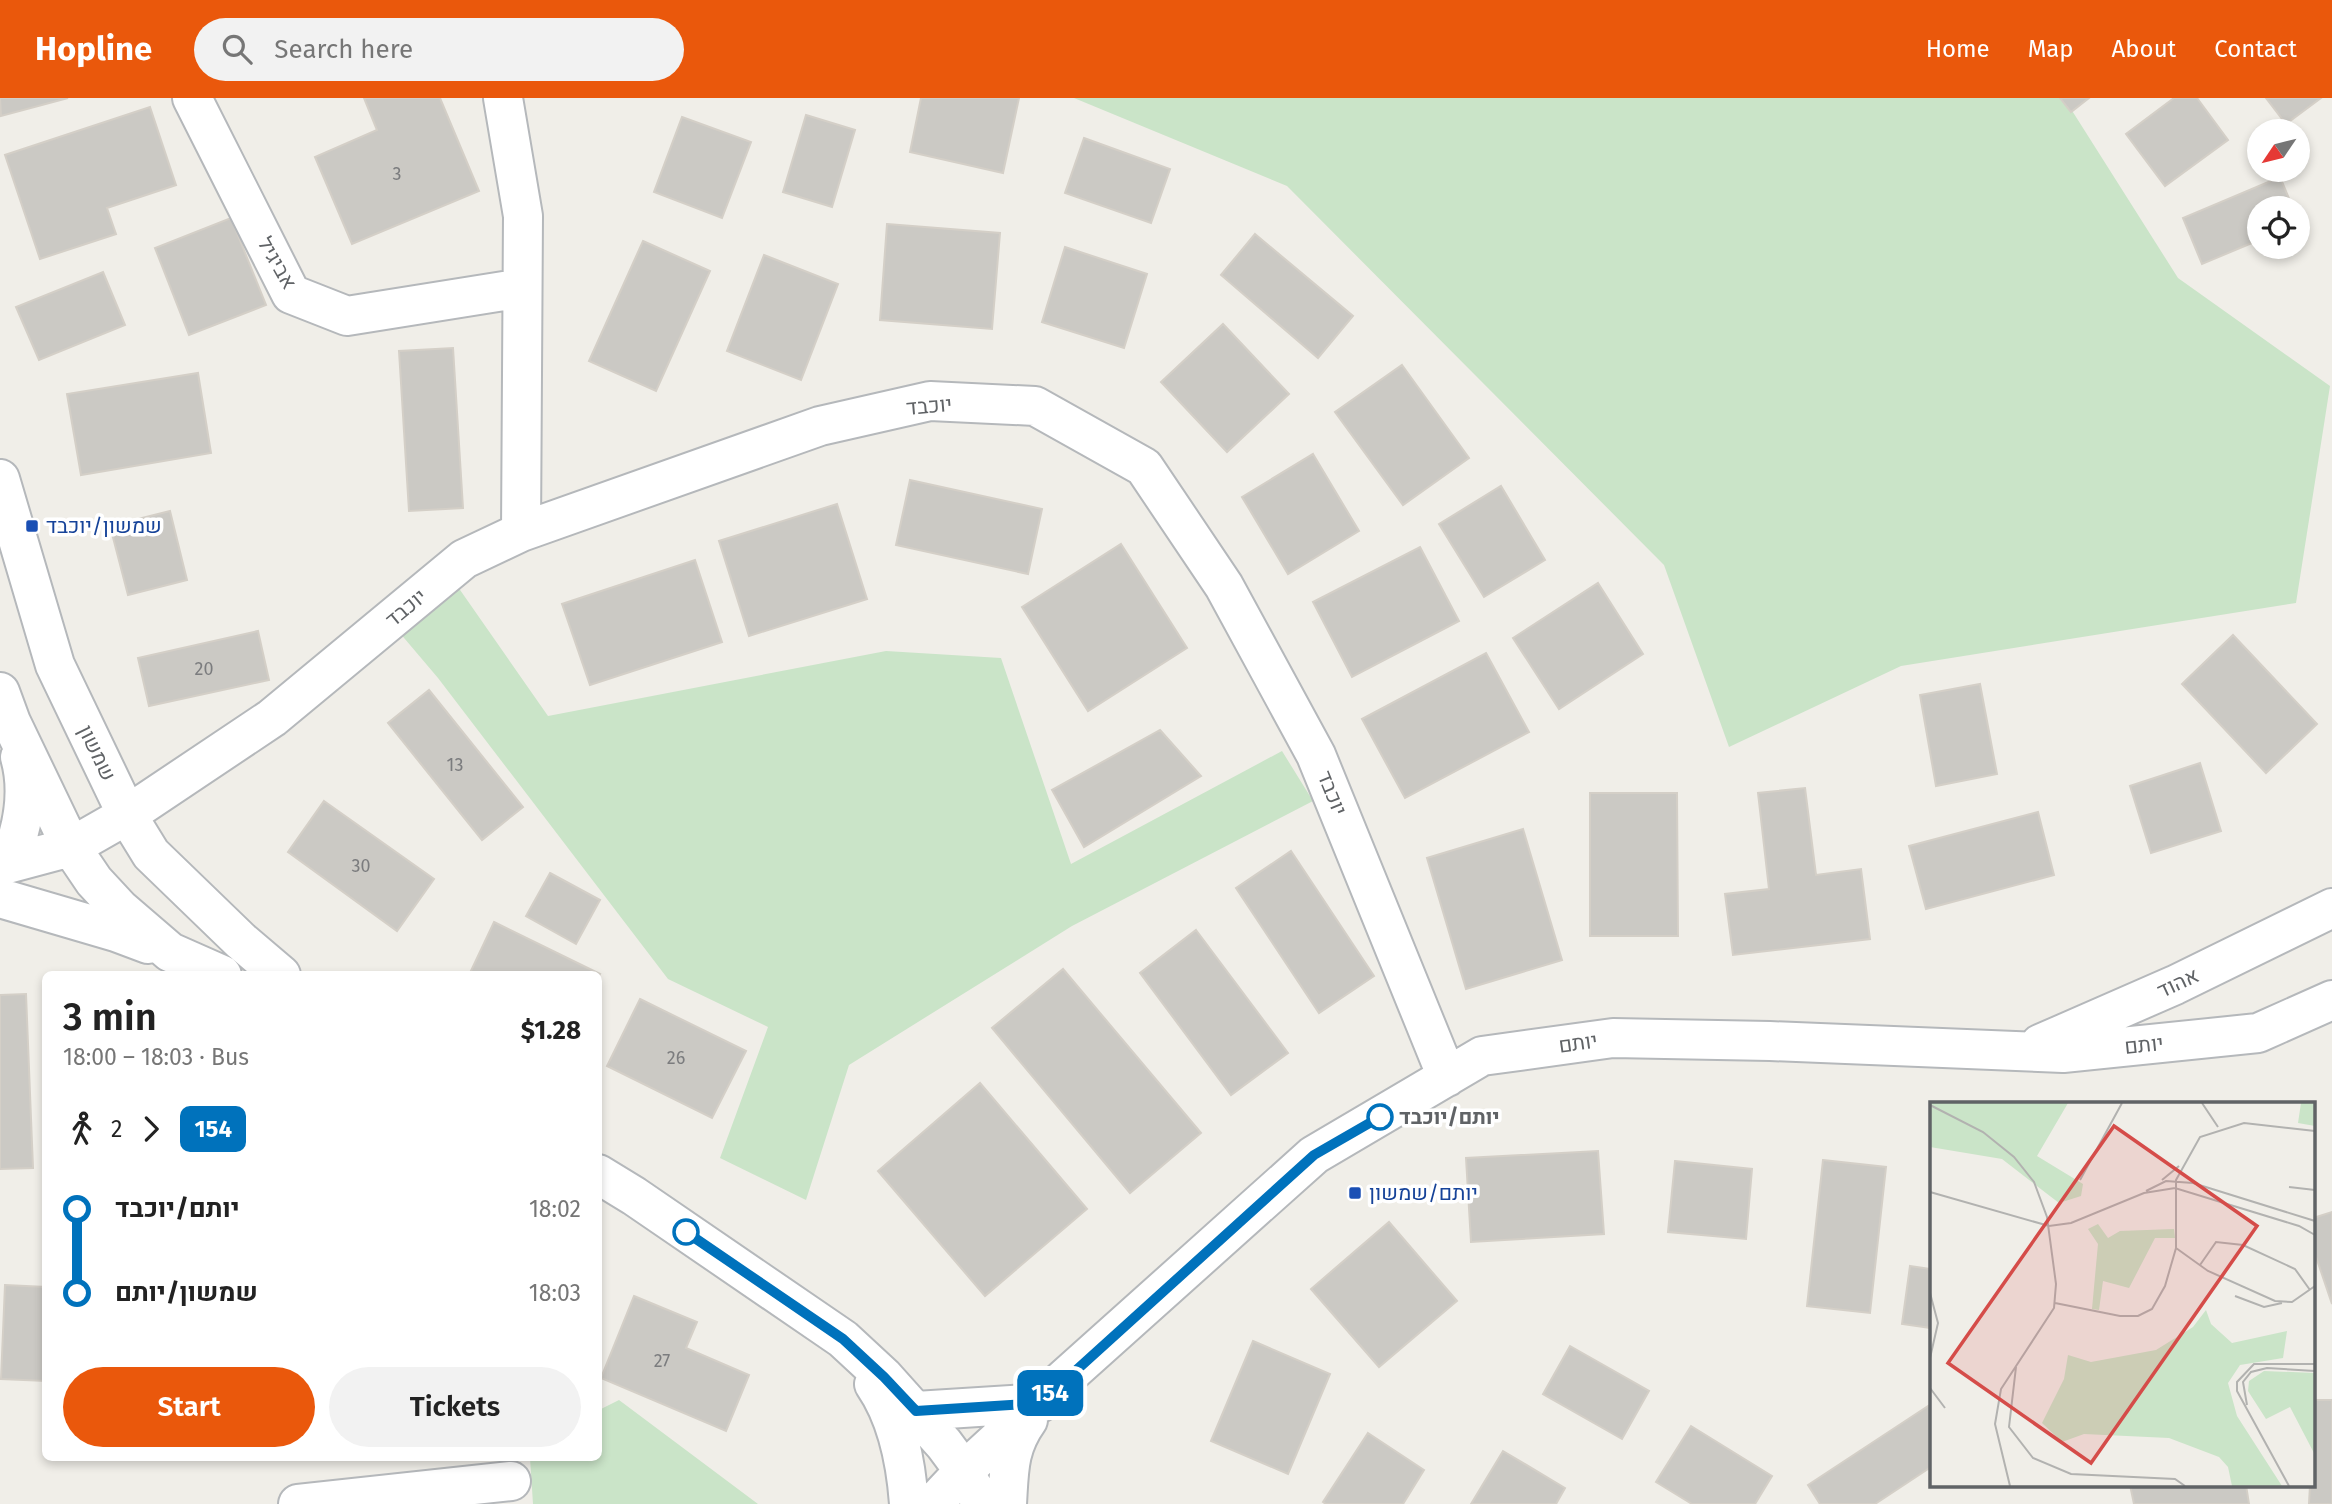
<!DOCTYPE html>
<html lang="en">
<head>
<meta charset="utf-8">
<style>
  body { margin:0; font-family:"Fira Sans",Heebo,sans-serif; background:#f2f2f2; color:#222; height:100vh; display:flex; flex-direction:column; font-size:26px; white-space:nowrap }
  * { box-sizing:border-box; margin:0 }
  p { font-size:23px; color:#767676 }
  .icon { flex:none; width:38px; height:38px; fill:none; stroke:currentColor; stroke-width:2; stroke-linecap:round; stroke-linejoin:round }
  .map { position:relative; flex:1; overflow:hidden }
  .panel { position:absolute; left:42px; top:873px; width:560px; height:490px; display:flex; flex-direction:column; background:#fff; border-radius:10px; box-shadow:0 4px 10px #0003 }
  .panel>* { flex:none }
  .badge { padding:0 14px; border-radius:10px; font-size:24px; line-height:46px }
  .needle { width:46px; rotate:235deg }
  .fabs { position:absolute; left:2247px; top:21px; display:grid; gap:14px }
  .fabs a { display:grid; place-items:center; width:63px; height:63px; border-radius:50%; background:#fff; box-shadow:0 4px 10px #0003; font-size:35px }
  .map>.badge { position:absolute; translate:-50% -50%; box-shadow:0 0 0 4px #fff }
  .legs { display:flex; align-items:center; gap:10px; height:77px; padding:0 21px; font-size:23px }
  .legs p { margin-inline-start:auto }
  .headline { display:flex; align-items:center; justify-content:space-between; height:119px; padding:0 21px }
  h1 { font-size:38px; font-weight:600; line-height:52px }
  .button { display:flex; gap:14px; margin-top:auto; padding:14px 21px }
  .button a { flex:1; height:80px; border-radius:42px; background:#ea580c; color:#fff; font-size:28px; font-weight:600; line-height:80px; text-align:center }
  .button a+a { background:#f2f2f2; color:#222 }
  ul { padding:0 21px; list-style:none }
  li { display:flex; align-items:center; gap:24px; height:84px; font-size:26px }
  li i { display:grid; place-items:center; width:10px; height:100%; margin:0 9px; background:currentColor }
  li i::after { content:''; width:18px; height:18px; margin:-9px; border:5px solid; border-radius:50%; background:#fff }
  li p { margin-inline-start:auto }
  li:first-child i { background:linear-gradient(#0000 50%,currentColor 0) }
  li:last-child i { background:linear-gradient(currentColor 50%,#0000 0) }
  header { display:flex; align-items:center; gap:42px; box-sizing:border-box; height:98px; padding:0 35px; background:#ea580c; color:#fff }
  header strong { font-size:33px }
  nav { display:flex; gap:38px; margin-inline-start:auto; font-size:24px }
  .search { width:490px; height:63px; background:#f2f2f2; display:flex; align-items:center; gap:18px; box-sizing:border-box; padding:0 24px; border-radius:38px; color:#767676; font-size:26px }
  .map>svg:first-child { display:block }
  .green { fill:#cae4c8 }
  .building { fill:#cbc9c4; stroke:#d4cfc7; stroke-width:2 }
  .lines { fill:none; stroke-linecap:round; stroke-linejoin:round }
  .minor-casing { stroke:#b5b8bb; stroke-width:42 }
  .minor { stroke:#fff; stroke-width:38 }
  .line-1-casing { stroke:#fff; stroke-width:16 }
  .line-1 { stroke:#0072bc; stroke-width:10 }
  .transit-dot { fill:#1a4fb4; stroke:#fff; stroke-width:2.5 }
  .stop-1-dot { fill:#fff; stroke:#0072bc; stroke-width:3.5 }
  .labels { text-anchor:middle; stroke-width:7; stroke-linejoin:round; paint-order:stroke }
  .number-label { font-size:18px; fill:#7b7c7e }
  .street-label { font-size:21px; fill:#606366; stroke:#fff }
  .transit-label { font-size:21px; fill:#164399; stroke:#fff; text-anchor:start }
  .stop-label { font-size:21px; font-weight:bold; fill:#606366; stroke:#fff; text-anchor:start }
  .inset-road { fill:none; stroke:#b2b2b0; stroke-width:2 }
  .view { fill:#d54c49; fill-opacity:0.15; stroke:#d54c49; stroke-width:3.5 }
  .inset-edge { fill:none; stroke:#606366; stroke-width:3.5 }
</style>
</head>
<body>
<header>
<strong>Hopline</strong>
<div class="search"><svg class="icon" aria-label="search" viewBox="0 0 24 24"><circle cx="10" cy="10" r="6"/><path d="M15 15l6 6"/></svg>Search here</div>
<nav><a>Home</a><a>Map</a><a>About</a><a>Contact</a></nav>
</header>
<div class="map">
<svg width="2332" height="1406" viewBox="0 0 2332 1406">
  <rect width="100%" height="100%" fill="#f0eee8"/>
  <path class="green" d="M1074,0H2064L2178,180L2330,288L2296,505L1901,568L1729,649L1664,467L1287,88Z
    M458,489L548,618L886,553L1001,560L1071,766L1282,653L1313,703L1072,828L849,967L806,1102L720,1060L768,929L668,881L438,580L399,534Z
    M619,1302L758,1406H533L530,1360H598L599,1312Z"/>
  <path class="building" d="M0,0H68L1,18Z
    M364,0H440L479,93L352,146L315,59L377,32Z
    M921,0H1019L1003,75L910,54Z
    M2060,0H2089L2071,14Z
    M2174,0H2197L2228,42L2165,88L2126,36Z
    M2266,0H2321L2286,26Z
    M150,9L176,87L107,110L116,136L40,161L5,57Z
    M806,17L855,32L832,109L783,94Z
    M682,19L751,44L722,120L654,94Z
    M1084,40L1170,71L1151,125L1065,95Z
    M2280,79L2293,110H2259V142L2202,166L2183,120Z
    M231,120L266,207L189,237L155,150Z
    M887,126L1000,135L992,231L880,222Z
    M1255,136L1353,218L1318,260L1221,177Z
    M643,143L710,173L656,293L589,263Z
    M1065,149L1147,176L1124,250L1042,224Z
    M764,157L838,186L801,282L727,253Z
    M103,174L125,227L39,262L16,209Z
    M1223,226L1289,296L1227,354L1161,284Z
    M453,250L463,410L409,413L399,253Z
    M1402,267L1469,360L1403,407L1335,314Z
    M198,275L211,355L81,377L67,296Z
    M1313,356L1359,433L1288,476L1242,399Z
    M910,382L1042,411L1028,476L896,447Z
    M1501,388L1545,462L1484,499L1439,426Z
    M837,406L867,501L749,538L719,443Z
    M170,413L187,482L128,497L110,428Z
    M1121,446L1187,550L1088,613L1022,509Z
    M1420,449L1459,523L1352,579L1313,504Z
    M695,462L722,544L590,587L562,506Z
    M1598,485L1643,556L1559,611L1513,540Z
    M258,533L269,582L149,608L138,560Z
    M2233,537L2317,626L2266,675L2182,586Z
    M1486,555L1529,634L1405,700L1362,621Z
    M1980,586L1997,676L1936,688L1920,597Z
    M429,592L523,709L482,742L388,625Z
    M1160,632L1201,678L1084,749L1052,692Z
    M2200,665L2221,733L2151,755L2130,688Z
    M1805,690L1816,777L1861,771L1870,841L1733,857L1725,796L1769,791L1758,695Z
    M1590,695H1677L1678,838H1590Z
    M324,703L434,781L397,833L288,754Z
    M2038,714L2054,777L1926,811L1909,748Z
    M1523,731L1562,862L1466,891L1427,760Z
    M1291,753L1374,878L1319,915L1236,790Z
    M550,775L600,802L576,846L526,818Z
    M494,824L600,876L598,879V877H469Z
    M1196,832L1288,955L1231,997L1140,875Z
    M1063,871L1201,1035L1130,1095L992,930Z
    M26,896L33,1070L0,1071V897Z
    M640,901L746,953L712,1020L607,968Z
    M980,985L1087,1111L985,1198L878,1073Z
    M1598,1053L1604,1136L1471,1144L1466,1060Z
    M1823,1062L1886,1069L1870,1215L1807,1208Z
    M1675,1063L1752,1071L1746,1141L1668,1134Z
    M2332,1114V1206L2313,1150V1120Z
    M1389,1124L1457,1203L1379,1269L1311,1191Z
    M1910,1168L1931,1171V1230L1902,1226Z
    M5,1187L46,1189V1283L1,1281Z
    M634,1198L697,1224L686,1250L749,1277L726,1333L601,1280Z
    M1253,1243L1330,1276L1288,1376L1211,1343Z
    M1570,1248L1649,1293L1622,1341L1543,1296Z
    M2313,1302H2332V1406H2309L2310,1387H2313Z
    M1931,1306V1369L1875,1406H1820L1808,1387Z
    M1691,1328L1772,1378L1755,1406H1692L1656,1384Z
    M1368,1335L1424,1372L1403,1406H1326L1323,1404Z
    M1503,1353L1565,1390L1556,1406H1471Z
    M2130,1387H2246L2249,1406H2134Z"/>
  <g class="lines">
    <g class="minor-casing">
      <path id="minor" d="M192,0L291,196L347,218L522,190
        M503,0L523,118L521,434
        M0,381L55,567L127,717L151,756L241,843L281,877
        M0,594L11,624L71,749L94,783L120,811L170,854L222,877
        M0,768L71,749L127,717L272,620L464,461L521,434L820,328L930,303L1035,308L1144,369L1224,488L1316,657L1447,979
        M3,768C8,758 16,748 18,738C25,713 27,684 20,659
        M0,800L116,834L148,846
        M2040,946L2175,887L2332,810
        M598,1076L634,1098L843,1241L884,1279L944,1346L964,1373L982,1406
        M874,1286C898,1321 906,1364 909,1406
        M916,1313L1040,1305
        M298,1406L511,1383
        M933,1406L964,1373L1065,1280L1314,1057L1482,958L1613,940L1770,943L2063,955L2258,935L2332,902
        M1007,1406C1009,1373 1008,1350 1028,1322"/>
    </g>
    <use href="#minor" class="minor"/>
  </g>
  <g class="lines">
    <g class="line-1-casing">
      <path id="line-1" d="M686,1134L843,1241L884,1279L916,1313L1040,1305L1314,1057L1380,1019"/>
    </g>
    <use href="#line-1" class="line-1"/>
  </g>
  <g class="transit-dot">
    <rect x="25" y="421" width="14" height="14" rx="3.5"/>
    <rect x="1348" y="1088" width="14" height="14" rx="3.5"/>
  </g>
  <g class="stop-1-dot">
    <circle cx="1380" cy="1019" r="12"/>
    <circle cx="686" cy="1134" r="12"/>
  </g>
  <g class="labels">
    <g class="number-label">
      <text x="397" y="82">3</text>
      <text x="204" y="577">20</text>
      <text x="455" y="673">13</text>
      <text x="361" y="774">30</text>
      <text x="676" y="966">26</text>
      <text x="662" y="1269">27</text>
    </g>
    <g class="street-label">
      <text transform="translate(277 165) rotate(60)" y="7">אביגיל</text>
      <text transform="translate(929 308) rotate(-5)" y="7">יוכבד</text>
      <text transform="translate(406 510) rotate(-40)" y="7">יוכבד</text>
      <text transform="translate(97 655) rotate(64)" y="7">שמשון</text>
      <text transform="translate(1332 695) rotate(68)" y="7">יוכבד</text>
      <text transform="translate(2178 885) rotate(-25)" y="7">אהוד</text>
      <text transform="translate(1578 945) rotate(-8)" y="7">יותם</text>
      <text transform="translate(2144 947) rotate(-6)" y="7">יותם</text>
    </g>
    <g class="transit-label">
      <text x="46" y="435">שמשון/יוכבד</text>
      <text x="1369" y="1102">יותם/שמשון</text>
    </g>
    <g class="stop-label">
      <text x="1399" y="1026">יותם/יוכבד</text>
    </g>
  </g>
  <g transform="translate(1930 1004)">
    <rect width="385" height="385" fill="#f0eee8"/>
    <path d="M0,1H138L107,54L153,82L151,94L129,101L72,57L0,45ZM371,1H385V24L368,21ZM168,122L178,136L190,129L244,127L245,136H225L199,186L173,179L169,208L162,207L168,142L158,127ZM276,208L281,222L302,241L357,229L353,256L310,263L298,281L307,314L352,384H302L298,365L289,355L239,336L154,332L132,340L112,321L134,277L138,253L161,260L226,248L263,225ZM334,269L385,271V353L360,305L336,317L318,289L319,279Z" fill="#cae4c8"/>
    <path class="inset-road" d="M272,1L288,25M0,3L53,30L84,55L104,80L117,115L126,182L124,206L71,287L65,322L80,384M150,78L192,1M232,78L249,64M359,85L385,88M216,89L236,79L263,81L385,119M0,90L119,124L141,121L214,91L245,86L369,124L385,133M246,146L278,169L345,199L362,200L385,184M270,163L286,140L313,143L365,167L380,188M0,191L8,221L0,256M305,194L334,205L352,201M125,201L190,214H208L222,207L235,184L246,146V78L270,35L314,21L385,29M86,265L79,325L103,356L141,372L245,377L255,384M0,286L15,306M317,303L313,280L321,270L337,266L385,269M359,384L307,289V280L324,262H385"/>
    <path class="view" d="M184,24L327,124L161,361L18,261Z"/>
    <rect width="385" height="385" class="inset-edge"/>
  </g>
</svg>
<div class="fabs">
<a><svg class="needle" viewBox="-14 -14 28 28"><path d="M0-13l5 13h-10z" fill="#e53935"/><path d="M0 13l5-13h-10z" fill="#767676"/></svg></a>
<a><svg class="icon" aria-label="locate" viewBox="0 0 24 24"><circle cx="12" cy="12" r="6"/><path d="M12 2v4M12 18v4M2 12h4M18 12h4"/></svg></a>
</div>
<b class="badge" style="left:1050px;top:1295px;background:#0072bc;color:#fff">154</b>
<section class="panel">
<div class="headline"><div><h1>3 min</h1><p>18:00 – 18:03 · Bus</p></div><b>$1.28</b></div>
<div class="legs"><svg class="icon" aria-label="walk" viewBox="0 0 24 24"><circle cx="13" cy="4" r="2"/><path d="M13 8l-2 6 4 7M11 14l-3 7M7 12l3-4h3l4 4"/></svg>2<svg class="icon" aria-label="forward" viewBox="0 0 24 24"><path d="M9 5l7 7-7 7"/></svg><b class="badge" style="background:#0072bc;color:#fff">154</b></div>
<ul>
<li><i style="color:#0072bc"></i><b>יותם/יוכבד</b><p>18:02</p></li>
<li><i style="color:#0072bc"></i><b>שמשון/יותם</b><p>18:03</p></li>
</ul>
<div class="button"><a>Start</a><a>Tickets</a></div>
</section>
</div>
</body>
</html>
